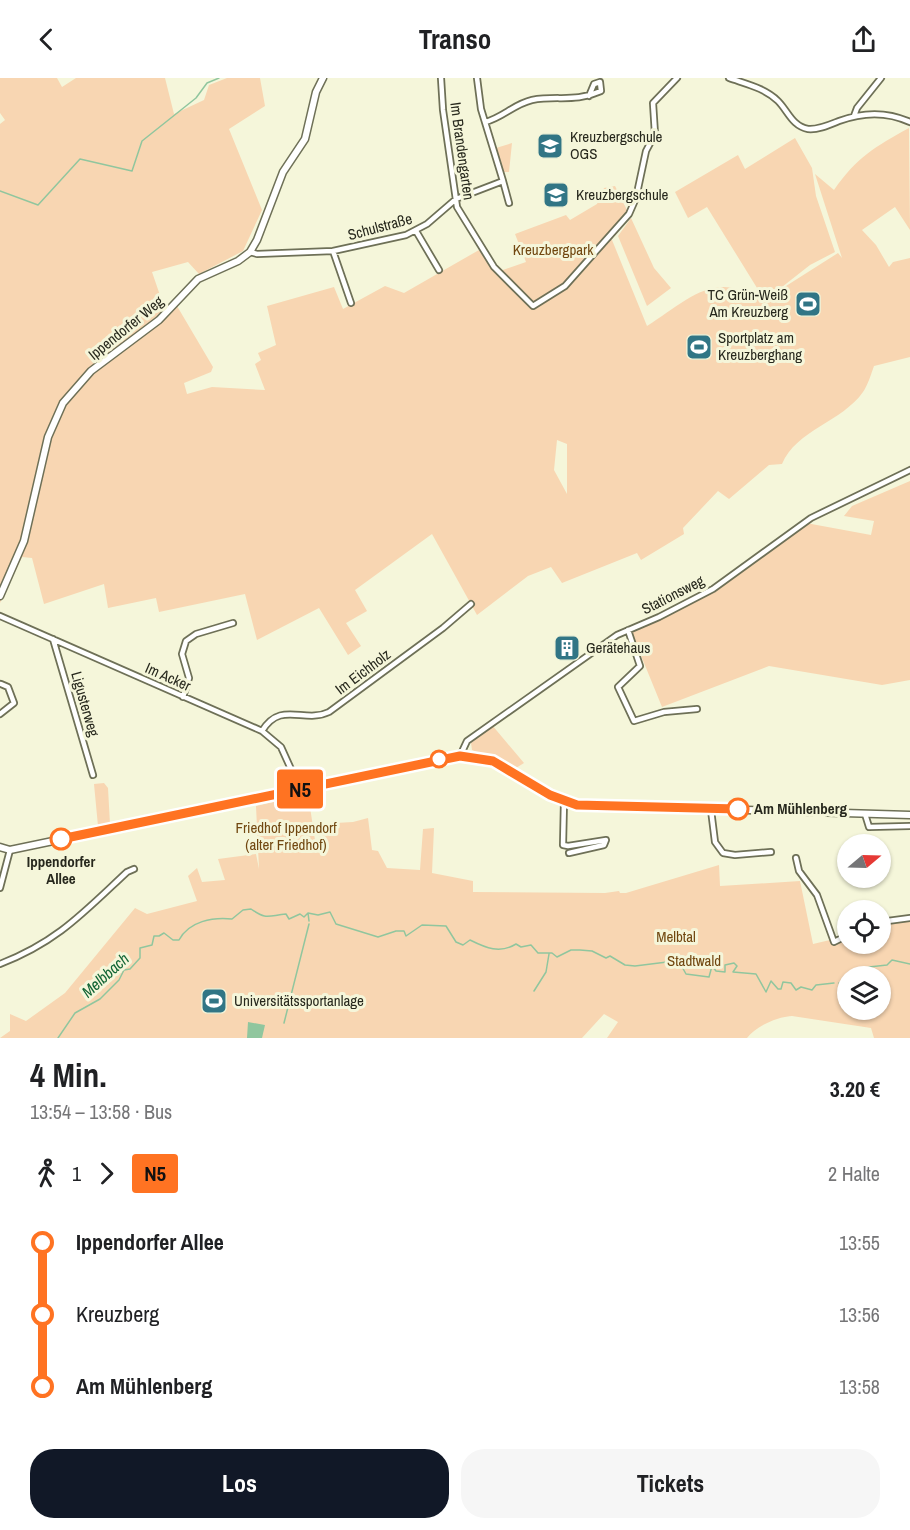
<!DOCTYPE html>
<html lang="de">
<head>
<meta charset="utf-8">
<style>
  body { margin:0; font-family:"Archivo Narrow",sans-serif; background:#f6f6f6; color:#202124; height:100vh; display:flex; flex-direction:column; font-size:22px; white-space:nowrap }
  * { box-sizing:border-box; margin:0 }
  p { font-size:20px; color:#757577 }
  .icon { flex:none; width:33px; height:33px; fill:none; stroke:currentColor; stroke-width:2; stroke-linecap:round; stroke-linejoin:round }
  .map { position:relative; height:960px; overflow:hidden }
  .details { display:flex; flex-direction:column; background:#fff; flex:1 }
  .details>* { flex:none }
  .badge { padding:0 12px; border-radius:4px; font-size:21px; line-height:39px }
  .needle { width:39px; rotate:71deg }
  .tools { position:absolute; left:837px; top:756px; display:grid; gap:12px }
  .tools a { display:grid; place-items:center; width:54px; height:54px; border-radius:50%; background:#fff; box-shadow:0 2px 4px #0004; font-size:30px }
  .map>.badge { position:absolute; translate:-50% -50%; box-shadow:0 0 0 3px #fff }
  .legs { display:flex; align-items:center; gap:9px; height:66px; padding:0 30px; font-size:20px }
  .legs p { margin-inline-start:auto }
  .overview { display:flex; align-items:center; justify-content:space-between; height:102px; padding:0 30px }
  h1 { font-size:33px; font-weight:700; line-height:45px }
  .button { display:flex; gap:12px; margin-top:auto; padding:12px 30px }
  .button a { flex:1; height:69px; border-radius:24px; background:#111827; color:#fff; font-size:24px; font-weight:700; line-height:69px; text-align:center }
  .button a+a { background:#f6f6f6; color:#202124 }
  ul { padding:0 30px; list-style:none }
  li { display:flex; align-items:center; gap:21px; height:72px; font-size:22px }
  li i { display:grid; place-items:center; width:9px; height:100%; margin:0 8px; background:currentColor }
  li i::after { content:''; width:15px; height:15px; margin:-8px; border:4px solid; border-radius:50%; background:#fff }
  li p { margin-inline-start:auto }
  li:first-child i { background:linear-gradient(#0000 50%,currentColor 0) }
  li:last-child i { background:linear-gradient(currentColor 50%,#0000 0) }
  header { display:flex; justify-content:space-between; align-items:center; height:78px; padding:0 30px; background:#fff; font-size:27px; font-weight:700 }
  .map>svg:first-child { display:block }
  .green { fill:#f8d6b2; fill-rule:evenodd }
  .water { fill:#90c69e }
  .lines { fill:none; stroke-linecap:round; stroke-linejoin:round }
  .stream { stroke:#90c69e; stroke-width:1.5 }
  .minor-casing { stroke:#6e7057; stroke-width:8 }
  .tertiary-casing { stroke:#6e7057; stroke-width:9 }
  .minor { stroke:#fff; stroke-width:4.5 }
  .tertiary { stroke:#fff; stroke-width:6 }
  .line-1-casing { stroke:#fff; stroke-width:14 }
  .line-1 { stroke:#ff7322; stroke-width:9 }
  .stop-1-dot { fill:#fff; stroke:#ff7322; stroke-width:3 }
  .labels { text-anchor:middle; stroke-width:6; stroke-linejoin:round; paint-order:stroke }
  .poi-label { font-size:15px; fill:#27281d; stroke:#f5f6da; text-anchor:start }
  .street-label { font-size:15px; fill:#27281d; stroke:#f5f6da }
  .park-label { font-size:15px; fill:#714710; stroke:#f5f6da }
  .stop-label { font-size:15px; font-weight:bold; fill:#27281d; stroke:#f5f6da; text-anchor:start }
  .water-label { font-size:16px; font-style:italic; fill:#116434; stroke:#f5f6da }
</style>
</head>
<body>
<header><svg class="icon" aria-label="back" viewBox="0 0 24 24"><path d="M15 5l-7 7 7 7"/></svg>Transo<svg class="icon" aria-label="share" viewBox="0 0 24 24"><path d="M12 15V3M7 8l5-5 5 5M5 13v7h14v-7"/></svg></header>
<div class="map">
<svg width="910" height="960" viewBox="0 0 910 960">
  <rect width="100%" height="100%" fill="#f5f6da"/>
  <path class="green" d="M0,0H57L62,9L76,0H165L174,36L204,22L209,7L227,0H260L265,28L229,51L262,132L243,173L199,196L188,184L152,194L164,229L177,228L213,289L211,294L184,305L187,316L212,309L265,312L255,286L261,282L258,275L276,267L267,228L334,209L343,231L385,208L404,215L479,172L497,197L532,230L566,209L609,161L612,162L647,248C687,223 716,189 761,224L838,175L842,180L815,96L834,112C856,80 876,68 909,50L910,152L895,129L862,152L876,167L889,189L893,184L910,180V279L874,288C871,296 868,307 863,314C842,344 796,352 782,386L769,387L729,421L718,413L683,450L684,456L641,482L637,475L562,505L551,489L528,498L477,537L432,456L355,512L367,533L346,545L361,568L348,577L319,530L257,562L245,516L159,534L156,520L108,530L104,506L44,526L32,480L22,479L0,525V46L5,42L0,35ZM557,362L567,366V416L554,392Z
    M795,60L812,90L816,118L835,174L810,187L782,209L762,218L707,129L688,140L675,114L738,77L745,91Z
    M512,65L509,94H504L496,70Z
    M615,108L628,134L625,139L564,207L534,226L500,193L526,184L515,156L566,137L570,142L597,126L604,110Z
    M631,140L654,190L671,210L647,228L618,158Z
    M910,403V602L882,607L769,588L662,629L631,553C697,529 750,486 806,445L871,457L874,443L844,438L852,428Z
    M492,647L524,685L516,690L472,672L471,665Z
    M104,705L108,710L110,746L98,748L94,706Z
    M308,716L315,762L320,761L318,746L353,744L368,740L372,772L378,773L387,790L420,792L423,751L434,750L432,795L473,803V814L605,815L619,813L620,815H626L719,787L720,808L800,803L813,866L847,858L848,866H880L881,847L910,843V960H874L871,950L792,938C777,939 756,948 747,960H607L618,944L604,936L582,960H0L10,953V936L26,943L65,915L135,830L147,836L197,823L188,798L197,790L202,804L225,802L218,781L256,776L259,791L256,728ZM848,898H880V932H848Z"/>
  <path class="water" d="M248,944L265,947L262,960H247Z"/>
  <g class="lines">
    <path class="stream" d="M0,113L38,127L80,81L132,93L142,63L196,20L207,5L219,0
      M308,835L309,843
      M864,898L869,889L887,887L892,882L910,886
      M839,905L848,903
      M534,913L546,894L549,876
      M284,945L309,846
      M58,960L75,935L100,921L119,902L124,892L130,891L140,880V870L152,867L154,858H159L164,855L173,862H179C189,843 213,839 232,841L243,832L251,831C267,842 267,838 286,836L289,841L300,836L304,839L308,835L318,837L330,834L336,846L378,859L396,853H404L406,858L422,847L446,848L456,864L463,867L470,862C486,870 500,876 516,866L521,869L531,867L538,875H552L557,879L571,872H580L592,873L606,880L610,878L625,887L635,888L675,883L681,887L686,896L709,899L712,888L716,893L725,894V887L734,885L737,888L733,894L756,896L766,914L771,903L778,911H781L783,904L791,905L796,912L801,909L812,912L816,907L834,905"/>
    <g class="minor-casing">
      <path id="minor" d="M441,0L443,32L457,129L494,189L533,228L565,208L629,136L636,120L646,73L655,56L653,25L677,0
        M729,0C746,6 765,10 778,23C788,33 792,48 808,51C818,52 829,47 839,43C863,34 886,33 910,44
        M854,38L857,30L881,0
        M485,44C502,40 514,26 532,22C558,17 574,25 601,13L600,4L594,6L589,18
        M503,103L509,125
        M416,153L439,192
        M333,173L351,225
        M250,174L257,176L333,173L406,157L427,146L456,121L503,103L481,31L477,0
        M0,538L262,653L281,669L300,711
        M628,552L640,588L618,609L634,643L664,634L697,631
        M53,561L93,697
        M183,619L189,600L182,576L186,563L196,556L233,545
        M0,636L14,625L8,609L1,606
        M262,653C281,622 304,646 329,634L443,550L471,526
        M460,678L467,663L617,557L659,539L713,511L811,440L910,392
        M564,723L563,767L568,768L606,762L604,767L569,775
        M711,732L715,764L723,775L735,777L771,774
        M865,736L869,749L910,748
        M796,780L799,793L817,817L834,864L848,857
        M0,810L10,772
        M880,844L910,840
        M0,886C57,864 83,835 127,794L134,791"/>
    </g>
    <g class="tertiary-casing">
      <path id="tertiary" d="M0,518L24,463L48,359L63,325L91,293L159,242L198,201L238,183L250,174L257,162L283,94L305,61L316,14L323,0
        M0,769L10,772L460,678C506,677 534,717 577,727L910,737"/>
    </g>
    <use href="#minor" class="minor"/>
    <use href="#tertiary" class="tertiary"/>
  </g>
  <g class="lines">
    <g class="line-1-casing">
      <path id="line-1" d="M61,761L460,678L493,683L550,717L577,727L738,731"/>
    </g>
    <use href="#line-1" class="line-1"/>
  </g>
  <defs>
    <g id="school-square" transform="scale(1.35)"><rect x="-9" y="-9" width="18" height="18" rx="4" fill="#317585" stroke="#f5f6da"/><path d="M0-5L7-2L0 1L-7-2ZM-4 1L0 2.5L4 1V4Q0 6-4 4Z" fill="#fff"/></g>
    <g id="stadium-square" transform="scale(1.35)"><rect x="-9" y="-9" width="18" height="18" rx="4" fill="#317585" stroke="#f5f6da"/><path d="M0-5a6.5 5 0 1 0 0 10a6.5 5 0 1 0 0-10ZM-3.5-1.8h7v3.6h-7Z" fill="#fff"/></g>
    <g id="building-square" transform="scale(1.35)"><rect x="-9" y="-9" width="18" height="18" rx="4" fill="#317585" stroke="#f5f6da"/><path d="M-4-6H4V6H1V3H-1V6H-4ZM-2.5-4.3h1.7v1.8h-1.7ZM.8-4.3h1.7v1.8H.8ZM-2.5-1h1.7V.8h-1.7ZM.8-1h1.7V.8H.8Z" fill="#fff"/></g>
  </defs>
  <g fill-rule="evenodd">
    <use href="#school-square" x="550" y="68"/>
    <use href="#school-square" x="556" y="117"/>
    <use href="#stadium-square" x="808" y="226"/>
    <use href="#stadium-square" x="699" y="269"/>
    <use href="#building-square" x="567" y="570"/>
    <use href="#stadium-square" x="214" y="923"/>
  </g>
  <g class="stop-1-dot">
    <circle cx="439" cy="681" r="8"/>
    <circle cx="738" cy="731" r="10"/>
    <circle cx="61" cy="761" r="10"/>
  </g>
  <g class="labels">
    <g class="poi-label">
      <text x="570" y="64">Kreuzbergschule<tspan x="570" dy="17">OGS</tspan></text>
      <text x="576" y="122">Kreuzbergschule</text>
      <text x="788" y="222" text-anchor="end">TC Grün-Weiß<tspan x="788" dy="17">Am Kreuzberg</tspan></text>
      <text x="718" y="265">Sportplatz am<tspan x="718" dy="17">Kreuzberghang</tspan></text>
      <text x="586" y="575">Gerätehaus</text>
      <text x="234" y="928">Universitätssportanlage</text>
    </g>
    <g class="street-label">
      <text transform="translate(462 73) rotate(82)" y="5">Im Brandengarten</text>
      <text transform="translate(380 149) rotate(-15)" y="5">Schulstraße</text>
      <text transform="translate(126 250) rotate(-39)" y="5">Ippendorfer Weg</text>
      <text transform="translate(673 517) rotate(-27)" y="5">Stationsweg</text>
      <text transform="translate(363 594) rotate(-37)" y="5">Im Eichholz</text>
      <text transform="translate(168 599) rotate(24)" y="5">Im Acker</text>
      <text transform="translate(85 626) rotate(74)" y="5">Ligusterweg</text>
    </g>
    <g class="park-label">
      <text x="553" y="177">Kreuzbergpark</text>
      <text x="286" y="755">Friedhof Ippendorf<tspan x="286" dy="17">(alter Friedhof)</tspan></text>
      <text x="676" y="864">Melbtal</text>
      <text x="694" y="888">Stadtwald</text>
    </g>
    <g class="stop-label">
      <text x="754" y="736">Am Mühlenberg</text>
      <text x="61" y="789" text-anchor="middle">Ippendorfer<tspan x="61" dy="17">Allee</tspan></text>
    </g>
    <g class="water-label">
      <text transform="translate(105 897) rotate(-42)" y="6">Melbbach</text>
    </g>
  </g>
</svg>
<div class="tools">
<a><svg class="needle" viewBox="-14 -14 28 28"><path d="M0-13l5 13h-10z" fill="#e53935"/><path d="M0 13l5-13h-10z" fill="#757577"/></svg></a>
<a><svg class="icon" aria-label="locate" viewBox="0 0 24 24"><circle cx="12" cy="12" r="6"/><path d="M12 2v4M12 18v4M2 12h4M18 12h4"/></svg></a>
<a><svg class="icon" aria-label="layers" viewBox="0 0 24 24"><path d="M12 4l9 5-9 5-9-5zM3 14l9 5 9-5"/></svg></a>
</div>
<b class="badge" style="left:300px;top:711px;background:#ff7322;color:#111">N5</b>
</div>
<section class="details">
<div class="overview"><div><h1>4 Min.</h1><p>13:54 – 13:58 · Bus</p></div><b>3.20 €</b></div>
<div class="legs"><svg class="icon" aria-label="walk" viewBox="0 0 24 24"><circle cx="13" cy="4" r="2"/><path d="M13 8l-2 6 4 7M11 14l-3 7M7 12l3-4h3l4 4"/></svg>1<svg class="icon" aria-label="forward" viewBox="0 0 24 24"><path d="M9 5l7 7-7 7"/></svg><b class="badge" style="background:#ff7322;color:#111">N5</b><p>2 Halte</p></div>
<ul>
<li><i style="color:#ff7322"></i><b>Ippendorfer Allee</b><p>13:55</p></li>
<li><i style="color:#ff7322"></i><span>Kreuzberg</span><p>13:56</p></li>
<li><i style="color:#ff7322"></i><b>Am Mühlenberg</b><p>13:58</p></li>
</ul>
<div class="button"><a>Los</a><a>Tickets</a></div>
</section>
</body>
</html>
